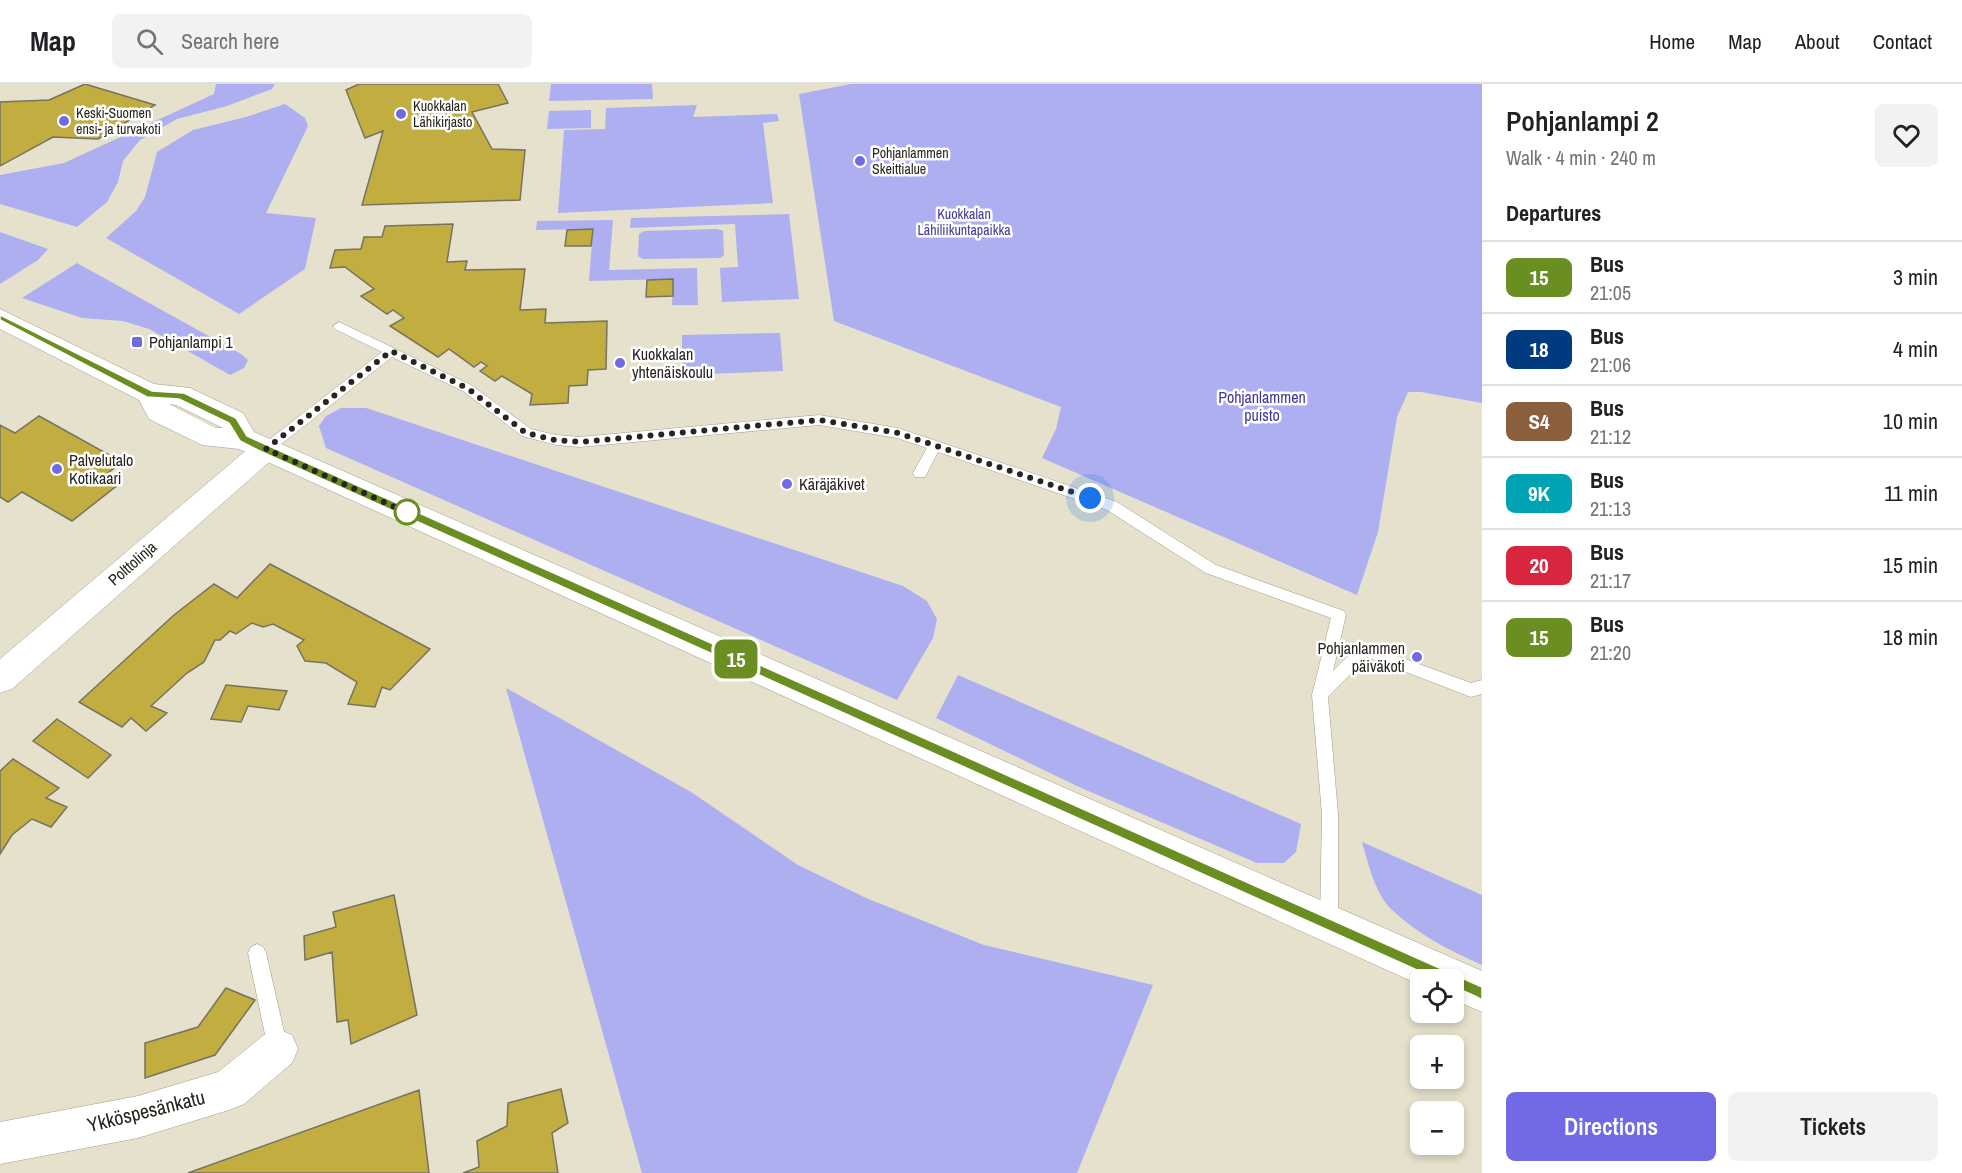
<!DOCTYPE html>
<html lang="en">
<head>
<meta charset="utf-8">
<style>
  body { margin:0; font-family:"Archivo Narrow",sans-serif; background:#f2f2f2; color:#202124; height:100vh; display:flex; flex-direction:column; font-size:22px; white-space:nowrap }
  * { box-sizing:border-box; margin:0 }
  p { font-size:20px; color:#757577 }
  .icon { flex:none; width:33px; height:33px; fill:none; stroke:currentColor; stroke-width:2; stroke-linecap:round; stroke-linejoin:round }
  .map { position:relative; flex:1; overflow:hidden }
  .side { display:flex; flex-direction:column; background:#fff; width:480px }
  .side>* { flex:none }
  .badge { padding:0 12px; border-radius:9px; font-size:21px; line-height:39px }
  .fabs { position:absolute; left:1410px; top:885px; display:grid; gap:12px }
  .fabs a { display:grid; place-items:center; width:54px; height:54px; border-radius:9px; background:#fff; box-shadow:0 3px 9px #0003; font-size:30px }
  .you { position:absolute; width:30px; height:30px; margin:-15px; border:4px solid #fff; border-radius:50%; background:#1a73e8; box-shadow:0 0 0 9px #1a73e833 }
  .map>.badge { position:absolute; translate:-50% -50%; box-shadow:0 0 0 3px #fff }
  h2 { padding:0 24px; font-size:22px; line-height:54px }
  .round { display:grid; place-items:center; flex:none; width:63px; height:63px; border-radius:9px; background:#f2f2f2 }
  .headline { display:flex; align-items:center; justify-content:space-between; height:102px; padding:0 24px }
  h1 { font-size:28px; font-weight:600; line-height:45px }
  .cta { display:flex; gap:12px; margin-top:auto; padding:12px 24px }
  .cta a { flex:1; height:69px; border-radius:9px; background:#716ae4; color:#fff; font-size:24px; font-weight:600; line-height:69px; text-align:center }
  .cta a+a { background:#f2f2f2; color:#202124 }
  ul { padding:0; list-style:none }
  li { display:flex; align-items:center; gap:18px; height:72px; padding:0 24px; border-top:2px solid #e0e0e0 }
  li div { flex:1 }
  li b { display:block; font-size:22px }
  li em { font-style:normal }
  li .badge { min-width:66px; font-weight:700; text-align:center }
  header { display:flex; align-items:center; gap:36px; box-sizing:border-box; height:84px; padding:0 30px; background:#fff; border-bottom:2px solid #e0e0e0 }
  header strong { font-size:28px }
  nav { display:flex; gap:33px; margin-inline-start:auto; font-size:21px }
  .search { width:420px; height:54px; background:#f2f2f2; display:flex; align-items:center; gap:15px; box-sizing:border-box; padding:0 21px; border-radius:9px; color:#757577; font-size:22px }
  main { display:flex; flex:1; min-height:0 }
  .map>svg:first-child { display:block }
  .green { fill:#adaff1 }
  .building { fill:#c2ad40; stroke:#76735f; stroke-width:1.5 }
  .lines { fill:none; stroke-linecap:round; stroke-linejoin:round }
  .service-casing { stroke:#a29e8a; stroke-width:1 }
  .minor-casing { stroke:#a29e8a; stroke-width:1 }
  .secondary-casing { stroke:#a29e8a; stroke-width:1 }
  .service { fill:#fff; fill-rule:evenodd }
  .minor { fill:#fff; fill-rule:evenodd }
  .secondary { fill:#fff; fill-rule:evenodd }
  .line { fill:#6b8e23; stroke:#fff; stroke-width:1.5 }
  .walk { stroke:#27251d; stroke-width:6; stroke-dasharray:0 10.8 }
  .poi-dot { fill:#716ae4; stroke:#fff; stroke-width:2 }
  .stop-dot { fill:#fff; stroke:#6b8e23; stroke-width:3 }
  .labels { text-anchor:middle; stroke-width:5; stroke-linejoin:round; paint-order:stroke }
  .far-poi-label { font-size:14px; fill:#27251d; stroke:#fff; text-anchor:start }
  .far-park-label { font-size:14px; fill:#43379d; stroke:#fff }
  .poi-label { font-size:16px; fill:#27251d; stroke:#fff; text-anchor:start }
  .park-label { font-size:16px; fill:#43379d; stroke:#fff }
  .street-label { font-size:16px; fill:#27251d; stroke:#fff }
  .near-street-label { font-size:20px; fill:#27251d; stroke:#fff }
</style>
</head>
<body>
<header>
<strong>Map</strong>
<div class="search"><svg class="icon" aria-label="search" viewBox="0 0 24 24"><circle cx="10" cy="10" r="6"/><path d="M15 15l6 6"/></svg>Search here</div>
<nav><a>Home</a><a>Map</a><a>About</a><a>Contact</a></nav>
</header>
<main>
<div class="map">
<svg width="1482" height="1089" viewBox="0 0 1482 1089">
  <rect width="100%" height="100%" fill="#e5e1cc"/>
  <path class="green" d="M216,0H275L272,5L227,22L177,35L140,56L123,77L118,98L107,118L77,143L0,120V91L64,79L214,10Z
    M551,0H652L653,15L549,17Z
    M851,0H1482V319L1421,308H1408L1397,333L1378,448L1357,511L1042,374L1056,345L1061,323L834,237L799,10Z
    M285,20L305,34L308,42L266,129L316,134L305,185L239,230L106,154L136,127L145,113L157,68L193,46L246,33Z
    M697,21L693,33L777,30L779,37L763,39L773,119L558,129L564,46L605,45L606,24Z
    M591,26V44L547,45L549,27Z
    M789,130L799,215L722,218L720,184L738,183L735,140L630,144L631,134Z
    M613,136L609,186L697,184L698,221H672L673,195L589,197L593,145L536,146L537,137Z
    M718,145L723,147L724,171L720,174L643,175L638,172L639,150L644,147Z
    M0,148L48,165L38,176L0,200Z
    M77,179L241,270L248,276L244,284L230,291L149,245L123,237L82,234L22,214Z
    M780,249L783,287L682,291V251Z
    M341,324H366L903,502L927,517L937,535L933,554L897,616L326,364L319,342L326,332Z
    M958,591L1301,740L1296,768L1284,779H1257L1079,703L936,634Z
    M506,604L691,708L798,781L866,814L984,861L1153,901L1077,1089H642Z
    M1362,758L1482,811V881C1450,867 1417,850 1391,825C1375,809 1368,779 1362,758Z"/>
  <path class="building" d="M85,0L155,21L98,55L53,53L0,82V18L49,16Z
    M359,0H498L508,19L472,28L492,65L525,66L520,116L362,121L383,47L365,54L346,6Z
    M453,140L447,178L467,177L465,186L525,185L520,226L546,225L545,239L607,237L606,285L588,286L587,301L569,302L568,319L530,321L532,310L502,292L495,297L480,287L487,282L481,278L474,283L449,265L438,273L390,242L404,234L393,226L387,230L361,212L374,205L345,183L330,184L335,166L361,165L364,153H382L385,142Z
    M593,145L591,162H565L567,146Z
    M673,195V212L646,213L647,196Z
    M39,332L122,378L104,392L119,400L72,437L22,408L8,418L0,413V341L15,349Z
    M270,480L430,565L390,606L382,603L375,623L348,620L357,598L326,579L305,577L297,562L304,556L273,540L263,543L252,539L236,550L230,547L220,556H215L204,578L187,589L151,622L167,629L146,647L131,634L122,643L79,618L174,531L214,500L237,514Z
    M226,601L287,607L279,626L248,622L241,638L211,635Z
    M57,635L111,671L88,694L33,657Z
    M13,675L59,704L46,714L67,723L51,743L32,735L12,751L0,770V687Z
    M394,811L417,931L351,960L348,936L337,938L332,868L305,876L304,852L336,843L333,828Z
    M226,904L255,916L215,971L145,994V959L198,943Z
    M561,1005L568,1039L552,1049L558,1089H463L479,1083L477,1057L507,1042L508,1019Z
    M419,1006L429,1089H188Z"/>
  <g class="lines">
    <g class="service-casing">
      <path id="service" d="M339,238L471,301L531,345L556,351L580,353L819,331L898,344L1117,418L1216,481L1344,527L1346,531L1333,587L1359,561L1364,560L1471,599L1482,596V610L1471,613L1367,573L1328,613L1338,730V839L1335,845L1329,848L1323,845L1320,839L1322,730L1312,611L1331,534L1206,489L1107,426L938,368L925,393H915L913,389L927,364L897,354L819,341L580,363L556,361L522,352L463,307L392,273L271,368H261L259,365L261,362L382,268L335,245L333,242Z
        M257,860L263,863L266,869L288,965L285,972L278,975L271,972L268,965L248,869L251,863Z"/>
    </g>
    <g class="minor-casing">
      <path id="minor" d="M266,355L276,358L280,365L276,372L12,605L0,609V575L256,358Z
        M278,945L292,951L298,965L292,979L244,1020L229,1026L138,1054L0,1080V1038L138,1012L218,988L264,951Z"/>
    </g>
    <g class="secondary-casing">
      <path id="secondary" d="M0,225L154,300L190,304L243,329L254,348L1482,887V928L1454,916V896H1420V901L239,365L202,361L149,335L139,316L0,245ZM169,320L176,321L223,344H216Z"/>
    </g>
    <use href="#service" class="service"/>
    <use href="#minor" class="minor"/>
    <use href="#secondary" class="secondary"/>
  </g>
  <path class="line" d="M0,231L152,307L184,309L236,334L247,352L269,362L1482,903V916L1477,913L262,368L240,357L229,339L179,315L147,313L0,236Z"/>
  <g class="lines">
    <path class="walk" d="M407,428L415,432L266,365L391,267L467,304L526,349L555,356L580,358L819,336L898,349L1090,414"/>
  </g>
  <g class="poi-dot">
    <circle cx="401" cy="30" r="6"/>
    <circle cx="64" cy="37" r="6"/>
    <circle cx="860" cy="77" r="6"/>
    <rect x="131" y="252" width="12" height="12" rx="3"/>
    <circle cx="620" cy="279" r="6"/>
    <circle cx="57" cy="385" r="6"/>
    <circle cx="787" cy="400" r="6"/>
    <circle cx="1417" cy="573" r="6"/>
  </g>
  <circle class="stop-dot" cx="407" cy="428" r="12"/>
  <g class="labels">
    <g class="far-poi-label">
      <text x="413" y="27">Kuokkalan<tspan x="413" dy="16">Lähikirjasto</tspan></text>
      <text x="76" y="34">Keski-Suomen<tspan x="76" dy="16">ensi- ja turvakoti</tspan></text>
      <text x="872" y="74">Pohjanlammen<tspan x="872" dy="16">Skeittialue</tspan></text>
    </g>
    <g class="far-park-label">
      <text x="964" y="135">Kuokkalan<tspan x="964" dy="16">Lähiliikuntapaikka</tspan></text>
    </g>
    <g class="poi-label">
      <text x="149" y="264">Pohjanlampi 1</text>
      <text x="632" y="276">Kuokkalan<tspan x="632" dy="18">yhtenäiskoulu</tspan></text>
      <text x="69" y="382">Palvelutalo<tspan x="69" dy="18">Kotikaari</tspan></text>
      <text x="799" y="406">Käräjäkivet</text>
      <text x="1405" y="570" text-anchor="end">Pohjanlammen<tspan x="1405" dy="18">päiväkoti</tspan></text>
    </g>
    <g class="park-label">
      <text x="1262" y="319">Pohjanlammen<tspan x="1262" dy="18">puisto</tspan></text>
    </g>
    <g class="street-label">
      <text transform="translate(132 479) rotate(-41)" y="6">Polttolinja</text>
    </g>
    <g class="near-street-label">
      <text transform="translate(146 1027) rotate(-14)" y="7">Ykköspesänkatu</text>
    </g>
  </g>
</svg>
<div class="fabs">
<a><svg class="icon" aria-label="locate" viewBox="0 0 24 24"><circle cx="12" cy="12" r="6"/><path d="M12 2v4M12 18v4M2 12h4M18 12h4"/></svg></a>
<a>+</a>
<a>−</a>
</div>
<div class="you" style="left:1090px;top:414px"></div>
<b class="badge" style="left:736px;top:575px;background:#6b8e23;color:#fff">15</b>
</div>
<section class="side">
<div class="headline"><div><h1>Pohjanlampi 2</h1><p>Walk · 4 min · 240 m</p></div><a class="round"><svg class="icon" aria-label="heart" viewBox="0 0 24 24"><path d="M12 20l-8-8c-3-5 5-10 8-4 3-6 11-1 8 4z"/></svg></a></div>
<h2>Departures</h2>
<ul>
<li><span class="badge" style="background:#6b8e23;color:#fff">15</span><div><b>Bus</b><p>21:05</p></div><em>3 min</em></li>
<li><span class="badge" style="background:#003b80;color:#fff">18</span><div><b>Bus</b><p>21:06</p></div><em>4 min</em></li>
<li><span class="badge" style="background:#8b5e3c;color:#fff">S4</span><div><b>Bus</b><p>21:12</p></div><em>10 min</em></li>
<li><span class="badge" style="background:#00a3b4;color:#fff">9K</span><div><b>Bus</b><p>21:13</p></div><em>11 min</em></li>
<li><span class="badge" style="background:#d7263d;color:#fff">20</span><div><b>Bus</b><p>21:17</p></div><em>15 min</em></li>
<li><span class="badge" style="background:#6b8e23;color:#fff">15</span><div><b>Bus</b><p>21:20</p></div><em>18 min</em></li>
</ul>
<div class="cta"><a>Directions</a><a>Tickets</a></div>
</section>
</main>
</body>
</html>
